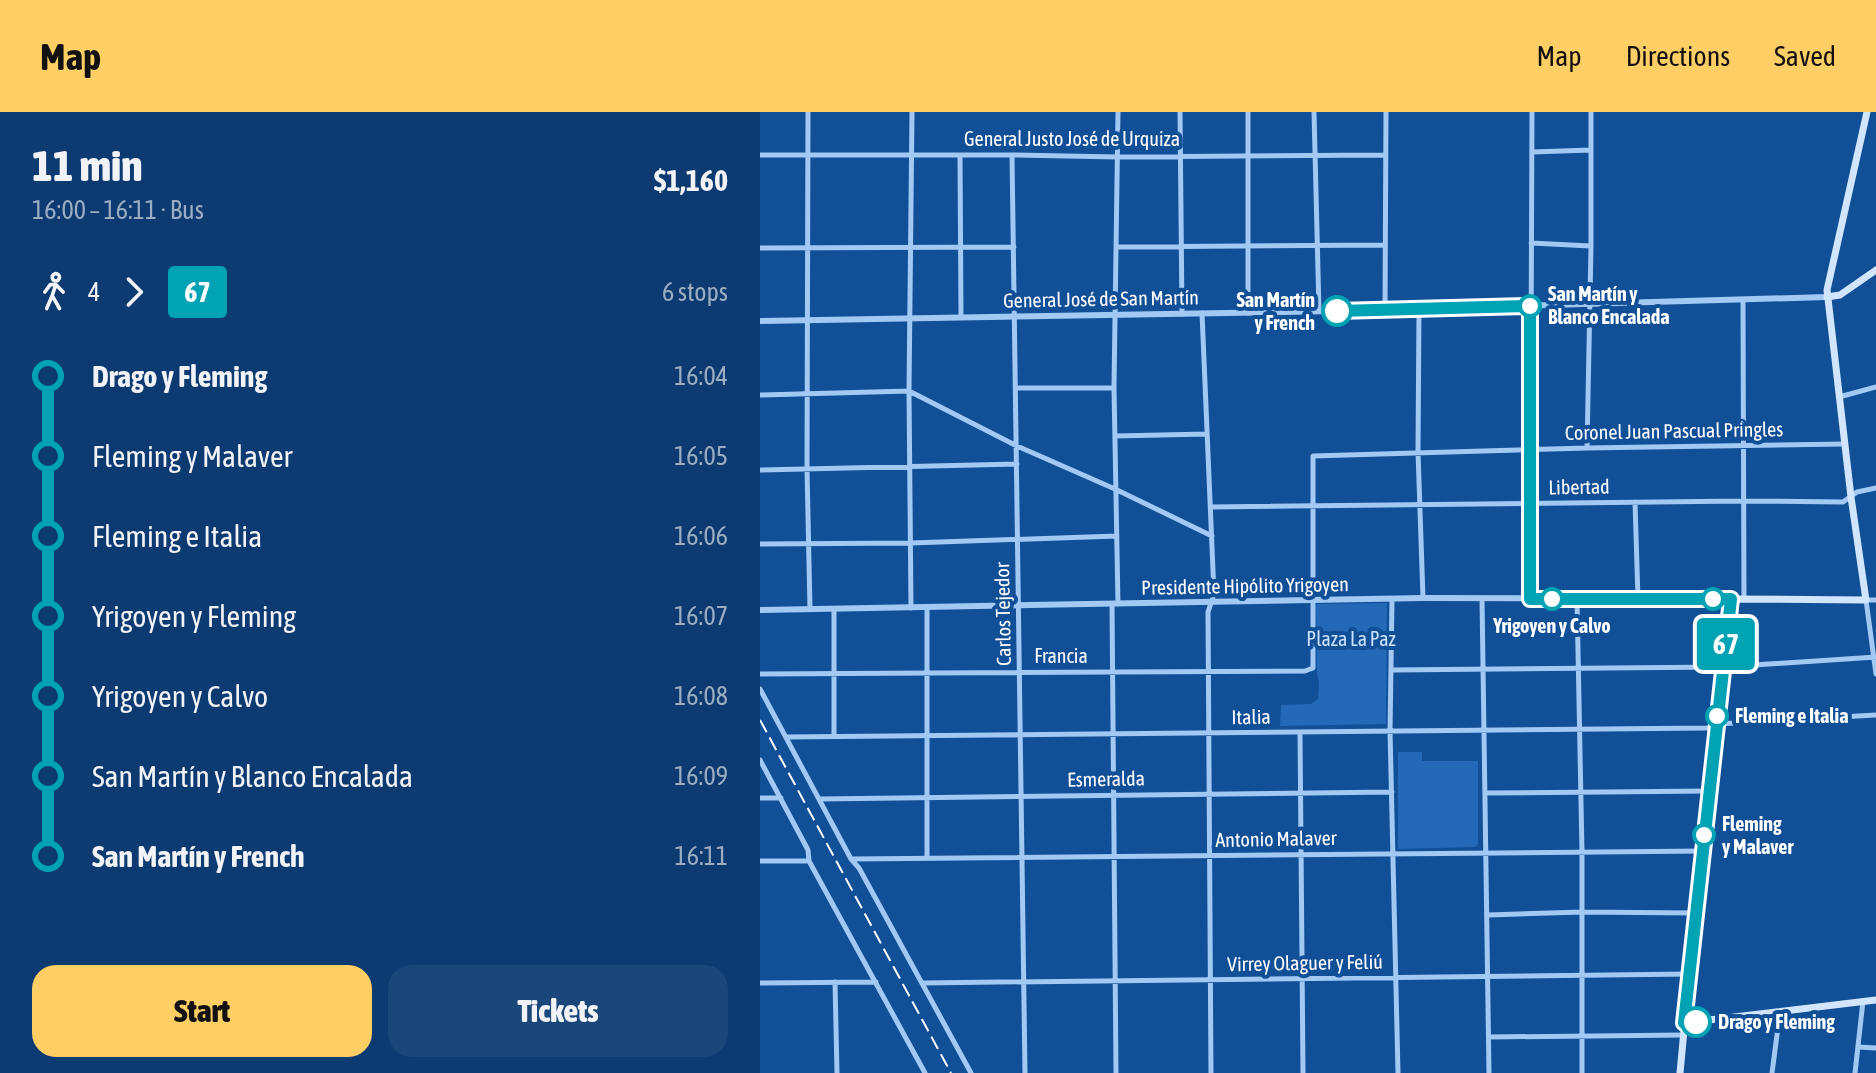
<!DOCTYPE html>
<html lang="en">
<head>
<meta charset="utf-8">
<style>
  body { margin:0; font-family:"Asap Condensed",sans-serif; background:#1b4679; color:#f1f3f6; height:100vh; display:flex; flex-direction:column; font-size:30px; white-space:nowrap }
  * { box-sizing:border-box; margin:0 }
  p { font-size:26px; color:#9aadc3 }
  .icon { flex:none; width:44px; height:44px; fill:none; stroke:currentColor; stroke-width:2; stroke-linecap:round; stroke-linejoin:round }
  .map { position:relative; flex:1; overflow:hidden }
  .panel { display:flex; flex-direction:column; background:#0d3b71; width:760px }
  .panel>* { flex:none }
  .badge { padding:0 16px; border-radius:6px; font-size:28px; line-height:52px }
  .map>.badge { position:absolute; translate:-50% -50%; box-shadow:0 0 0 4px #fff }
  .legs { display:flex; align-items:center; gap:12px; height:88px; padding:0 32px; font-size:26px }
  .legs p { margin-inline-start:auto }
  .head { display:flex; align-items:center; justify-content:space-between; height:136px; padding:0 32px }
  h1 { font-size:44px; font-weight:800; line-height:60px }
  .primary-button { display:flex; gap:16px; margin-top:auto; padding:16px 32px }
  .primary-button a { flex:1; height:92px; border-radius:24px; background:#ffce64; color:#111; font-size:32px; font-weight:800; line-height:92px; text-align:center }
  .primary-button a+a { background:#1b4679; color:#f1f3f6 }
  ul { padding:0 32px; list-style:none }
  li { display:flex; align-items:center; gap:28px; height:80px; font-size:30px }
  li i { display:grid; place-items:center; width:12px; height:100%; margin:0 10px; background:currentColor }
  li i::after { content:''; width:20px; height:20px; margin:-10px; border:6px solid; border-radius:50%; background:#0d3b71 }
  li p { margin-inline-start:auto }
  li:first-child i { background:linear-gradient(#0000 50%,currentColor 0) }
  li:last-child i { background:linear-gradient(currentColor 50%,#0000 0) }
  header { display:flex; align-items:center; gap:48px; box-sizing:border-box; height:112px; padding:0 40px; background:#ffce64; color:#111 }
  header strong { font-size:38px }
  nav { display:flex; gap:44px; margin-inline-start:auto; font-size:28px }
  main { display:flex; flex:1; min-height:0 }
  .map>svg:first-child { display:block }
  .green { fill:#2369b7 }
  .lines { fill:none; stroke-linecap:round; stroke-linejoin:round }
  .minor { stroke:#a1c9f4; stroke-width:5 }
  .tertiary { stroke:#a1c9f4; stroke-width:6 }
  .secondary { stroke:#d1e5fd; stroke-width:7 }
  .rail { stroke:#fff; stroke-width:2; stroke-dasharray:14 6; stroke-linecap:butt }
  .line-1-casing { stroke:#fff; stroke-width:18 }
  .line-1 { stroke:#00a3b4; stroke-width:12 }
  .stop-1-dot { fill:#fff; stroke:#00a3b4; stroke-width:4 }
  .labels { text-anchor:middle; stroke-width:8; stroke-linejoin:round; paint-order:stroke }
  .street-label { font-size:20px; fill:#fff; stroke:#114f97 }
  .stop-label { font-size:20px; font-weight:bold; fill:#fff; stroke:#114f97; text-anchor:start }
  .park-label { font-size:20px; fill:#c9e2fe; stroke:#114f97 }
</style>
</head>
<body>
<header>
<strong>Map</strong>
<nav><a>Map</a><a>Directions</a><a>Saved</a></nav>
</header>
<main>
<section class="panel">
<div class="head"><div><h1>11 min</h1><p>16:00 – 16:11 · Bus</p></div><b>$1,160</b></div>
<div class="legs"><svg class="icon" aria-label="walk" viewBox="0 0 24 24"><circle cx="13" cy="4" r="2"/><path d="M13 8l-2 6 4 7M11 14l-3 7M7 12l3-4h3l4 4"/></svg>4<svg class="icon" aria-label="forward" viewBox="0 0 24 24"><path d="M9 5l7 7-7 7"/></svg><b class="badge" style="background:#00a3b4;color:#fff">67</b><p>6 stops</p></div>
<ul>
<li><i style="color:#00a3b4"></i><b>Drago y Fleming</b><p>16:04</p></li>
<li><i style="color:#00a3b4"></i><span>Fleming y Malaver</span><p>16:05</p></li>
<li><i style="color:#00a3b4"></i><span>Fleming e Italia</span><p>16:06</p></li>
<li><i style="color:#00a3b4"></i><span>Yrigoyen y Fleming</span><p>16:07</p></li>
<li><i style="color:#00a3b4"></i><span>Yrigoyen y Calvo</span><p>16:08</p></li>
<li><i style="color:#00a3b4"></i><span>San Martín y Blanco Encalada</span><p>16:09</p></li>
<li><i style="color:#00a3b4"></i><b>San Martín y French</b><p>16:11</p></li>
</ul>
<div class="primary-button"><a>Start</a><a>Tickets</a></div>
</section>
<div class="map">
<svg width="1116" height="961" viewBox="0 0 1116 961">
  <rect width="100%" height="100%" fill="#114f97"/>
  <path class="green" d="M627,491L626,612L520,614L521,593L551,592L558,587L559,570L557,562L556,492Z
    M638,640H662V649H718V732L715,735L638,737Z"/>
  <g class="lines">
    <path class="minor" d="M48,0L47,357L50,497
      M358,0L354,276L358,492
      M420,0L422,202
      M488,0V201
      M554,0L559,199
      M772,40L831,38
      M0,43H252L357,45L624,43
      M200,43L201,205
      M252,43L265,961
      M771,131L831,134
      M357,135L625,133
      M0,136L254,135
      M983,188L984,487
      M659,197L658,340L663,486
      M625,198L626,0
      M442,201L454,482L448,500L451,961
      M256,276H354
      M0,283L149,279L257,334L355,377L452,424
      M1079,285L1116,275
      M355,324L447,322
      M827,336L831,134V0
      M0,358L257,352
      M875,390L878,487
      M451,395L983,389L1083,390L1097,380L1116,376
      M0,432L151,431L357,424
      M722,486L729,961
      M632,487L630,619L638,961
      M770,487L772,0
      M817,487L822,740V961
      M1116,488H1106L1116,562
      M352,492L356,961
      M151,496L149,279L152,0
      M632,558L963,555L1116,545
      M0,562L545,559L553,556V344L827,336L1084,332
      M0,577L91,747L99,756L211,961
      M540,620L543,961
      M74,624V497
      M26,625L947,616L957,612L1116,603
      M0,648L48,738L49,749L165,961
      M726,681L949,679
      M0,686H21
      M59,687L632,680
      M167,746V496
      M91,747L942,739
      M0,749H49
      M728,803L822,800L935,801
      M75,870L77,961
      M0,871L116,870
      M162,871L929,862
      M729,925L923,923
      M1098,935L1116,936
      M1012,961L1020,900
      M1095,961L1103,889"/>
    <path class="tertiary" d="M0,209L577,199L1067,185
      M0,498L663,486L971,487"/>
    <path class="secondary" d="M1067,185L1080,183L1116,158
      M924,911L1116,888
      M920,961L935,801L971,487L1106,488L1091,385L1067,178L1107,0"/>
    <path class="rail" d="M0,608L191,961"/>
  </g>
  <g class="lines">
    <g class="line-1-casing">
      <path id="line-1" d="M577,199L770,194V487H971L924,911L936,910"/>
    </g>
    <use href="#line-1" class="line-1"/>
  </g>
  <g class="stop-1-dot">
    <circle cx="770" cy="194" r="10"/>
    <circle cx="577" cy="199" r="14"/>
    <circle cx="792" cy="487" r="10"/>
    <circle cx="953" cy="487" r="10"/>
    <circle cx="957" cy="604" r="10"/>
    <circle cx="944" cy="723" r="10"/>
    <circle cx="936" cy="910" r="14"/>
  </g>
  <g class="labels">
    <g class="street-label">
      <text x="312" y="34">General Justo José de Urquiza</text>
      <text transform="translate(341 187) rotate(-1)" y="7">General José de San Martín</text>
      <text transform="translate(914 319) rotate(-1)" y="7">Coronel Juan Pascual Pringles</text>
      <text transform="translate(819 375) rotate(-1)" y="7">Libertad</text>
      <text transform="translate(485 474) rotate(-1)" y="7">Presidente Hipólito Yrigoyen</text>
      <text transform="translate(243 502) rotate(-91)" y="7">Carlos Tejedor</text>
      <text x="301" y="551">Francia</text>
      <text transform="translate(491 605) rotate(-1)" y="7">Italia</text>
      <text transform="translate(346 667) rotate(-1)" y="7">Esmeralda</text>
      <text transform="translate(516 727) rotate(-1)" y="7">Antonio Malaver</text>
      <text transform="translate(545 851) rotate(-1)" y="7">Virrey Olaguer y Feliú</text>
    </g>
    <g class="stop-label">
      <text x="788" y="189">San Martín y<tspan x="788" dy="23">Blanco Encalada</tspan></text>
      <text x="555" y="195" text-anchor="end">San Martín<tspan x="555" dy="23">y French</tspan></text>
      <text x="792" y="521" text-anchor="middle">Yrigoyen y Calvo</text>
      <text x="975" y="611">Fleming e Italia</text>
      <text x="962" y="719">Fleming<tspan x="962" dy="23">y Malaver</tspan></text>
      <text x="958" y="917">Drago y Fleming</text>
    </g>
    <g class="park-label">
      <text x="591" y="534">Plaza La Paz</text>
    </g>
  </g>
</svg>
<b class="badge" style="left:966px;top:532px;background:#00a3b4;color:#fff">67</b>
</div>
</main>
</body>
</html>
